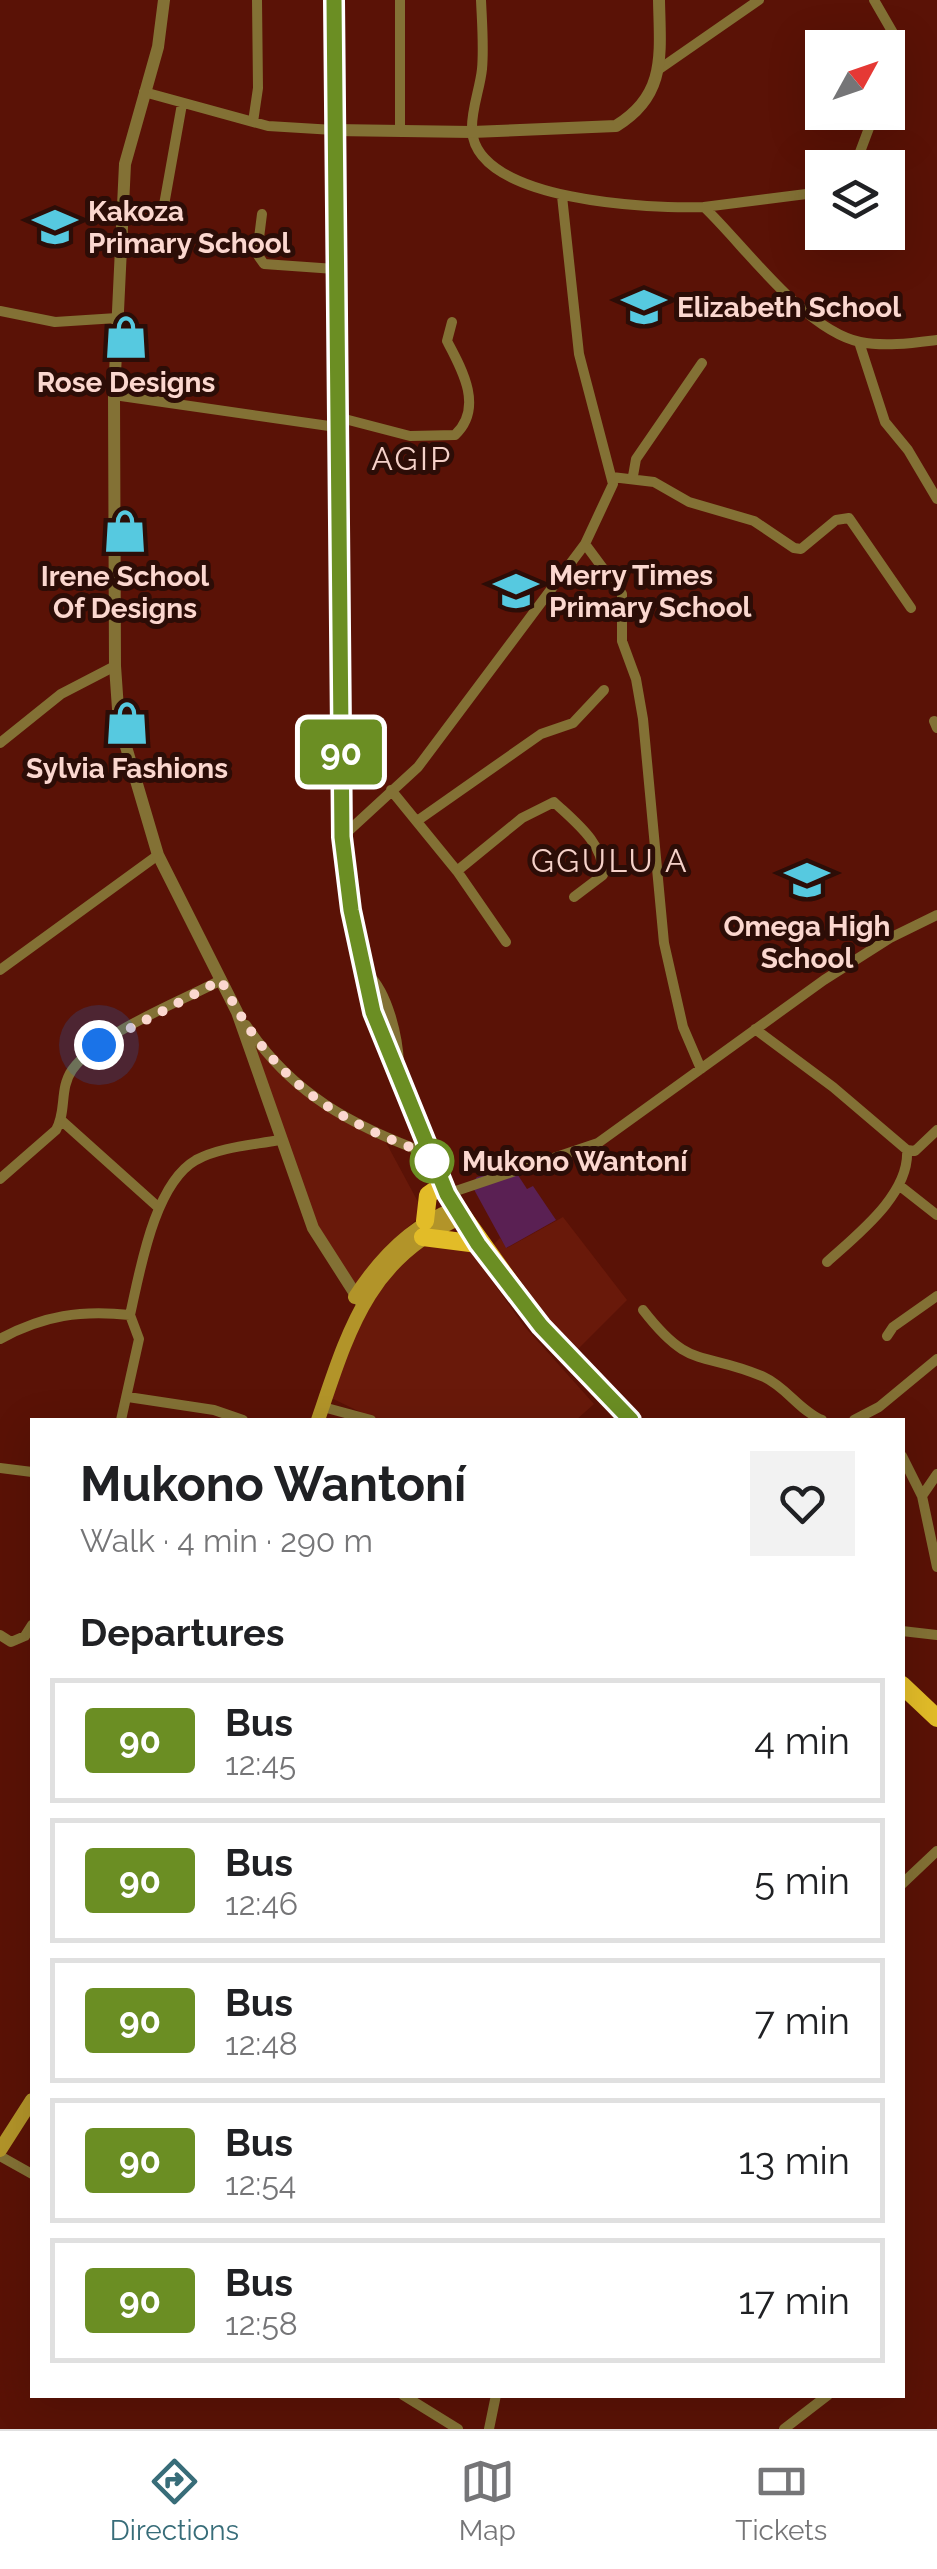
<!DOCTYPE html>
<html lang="en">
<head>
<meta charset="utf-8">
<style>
  body { margin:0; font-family:Raleway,sans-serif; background:#f2f2f2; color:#202124; height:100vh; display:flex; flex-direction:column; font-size:38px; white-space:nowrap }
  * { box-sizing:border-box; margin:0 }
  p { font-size:32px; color:#757577 }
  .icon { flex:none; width:55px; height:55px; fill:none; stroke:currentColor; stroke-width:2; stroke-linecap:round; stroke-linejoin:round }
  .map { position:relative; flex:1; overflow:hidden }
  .drawer { position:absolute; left:30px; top:1418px; width:875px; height:980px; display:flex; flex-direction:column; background:#fff; border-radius:0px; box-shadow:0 10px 40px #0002 }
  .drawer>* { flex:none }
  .badge { padding:0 20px; border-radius:8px; font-size:35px; line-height:65px }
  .needle { width:65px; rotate:50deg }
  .fabs { position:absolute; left:805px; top:30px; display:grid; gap:20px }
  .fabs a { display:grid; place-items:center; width:100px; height:100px; border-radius:0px; background:#fff; box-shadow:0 10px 40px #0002; font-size:50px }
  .you { position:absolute; width:50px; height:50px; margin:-25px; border:8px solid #fff; border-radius:50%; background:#1a73e8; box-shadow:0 0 0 15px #1a73e833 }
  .map>.badge { position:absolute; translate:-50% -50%; box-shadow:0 0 0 5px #fff }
  h2 { padding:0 50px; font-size:38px; line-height:90px }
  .round { display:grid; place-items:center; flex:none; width:105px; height:105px; border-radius:0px; background:#f2f2f2 }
  .headline { display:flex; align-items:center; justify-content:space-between; height:170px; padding:0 50px }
  h1 { font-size:48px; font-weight:700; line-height:75px }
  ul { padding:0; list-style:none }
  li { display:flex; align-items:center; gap:30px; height:125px; margin:0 20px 15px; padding:0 30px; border:5px solid #e0e0e0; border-radius:0px }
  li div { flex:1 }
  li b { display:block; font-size:38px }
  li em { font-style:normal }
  li .badge { min-width:110px; font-weight:700; text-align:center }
  .dock { display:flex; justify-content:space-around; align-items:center; height:140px; border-top:2px solid #e0e0e0; background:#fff; font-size:28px; color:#757577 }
  .dock a { display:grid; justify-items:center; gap:5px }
  .dock .active { color:#386d79 }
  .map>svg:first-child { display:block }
  .built { fill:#69190a }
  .green { fill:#5a2053 }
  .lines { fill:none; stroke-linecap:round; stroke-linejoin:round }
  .minor { stroke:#837135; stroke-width:10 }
  .tertiary { stroke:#837135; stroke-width:12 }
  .secondary { stroke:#b29429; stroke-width:14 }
  .trunk { stroke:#e2bc28; stroke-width:18 }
  .line-casing { stroke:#fff; stroke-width:22 }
  .line { stroke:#6b8e23; stroke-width:15 }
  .walk { stroke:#fbd7cf; stroke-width:10; stroke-dasharray:0 18 }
  .stop-dot { fill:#fff; stroke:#6b8e23; stroke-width:5 }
  .labels { text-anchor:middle; stroke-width:10; stroke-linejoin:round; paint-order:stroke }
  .poi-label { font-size:28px; font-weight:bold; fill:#fbd7cf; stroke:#2c0d07 }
  .stop-label { font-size:28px; font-weight:bold; fill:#fbd7cf; stroke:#2c0d07; text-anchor:start }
  .quarter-label { font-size:32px; letter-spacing:2.5px; fill:#f5d1c9; stroke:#2c0d07 }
</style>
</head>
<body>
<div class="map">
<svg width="937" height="2429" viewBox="0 0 937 2429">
  <rect width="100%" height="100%" fill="#5a1206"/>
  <path class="built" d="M244,1028L292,1084L383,1137L424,1213L403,1231L354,1297L311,1222Z
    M563,1217L627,1300L572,1355L492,1246L500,1238L507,1248Z
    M447,1226L463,1240L524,1326L594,1404L576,1420H377L325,1395L391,1266Z"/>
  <path class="green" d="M514,1169L527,1189L533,1186L556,1220L506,1248L471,1184L477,1177Z"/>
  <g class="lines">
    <path class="minor" d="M400,0V130
      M481,0C482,23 484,47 482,69C480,89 471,110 472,130C476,202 653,209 704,207C745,246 804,330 860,342C885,347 913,343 937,340
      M874,0L900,45V57L888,78
      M658,70L759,0
      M144,92L268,126L334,130
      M253,122L258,88L257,0
      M854,168L875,112
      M164,205L182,104
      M704,207L822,192
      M262,214L257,254L264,264L335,269
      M0,311L55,322L117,318
      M859,342L885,422L908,450L937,499
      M114,395L336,427
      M337,417L410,436L455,435C484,408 462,369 447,341L452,322
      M633,476L636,459L702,363
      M612,477L654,482L689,502L754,521L794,548L801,549L836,520L849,518L911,608
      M585,544L622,594V641L636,679L643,719L664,943L683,1027L701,1069
      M934,721L937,728
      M0,743L61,694L115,666
      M391,790L457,871L522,818L554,802C574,821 605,844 603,875L574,897
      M417,821L541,734L573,723L604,690
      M343,836L418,767L585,544L613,484L579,354L562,196
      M457,871L506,942
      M0,970L158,855
      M368,974C388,993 398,1037 399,1064
      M246,1025C292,1094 352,1126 429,1154
      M755,1029L833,1087L907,1150L915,1151L937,1130
      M62,1121L159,1208
      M0,1179L56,1130C67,1111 59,1089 72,1070C98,1033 180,1002 221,980
      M900,1186L937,1215
      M447,1194L598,1143L824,980L890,938L937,915
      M827,1262C858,1234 910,1194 907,1150
      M643,1310C691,1372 701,1350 764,1377C786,1387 800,1411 822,1420
      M887,1336L893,1327L937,1296
      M0,1339C44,1315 81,1310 130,1315C140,1271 154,1184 196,1160C220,1147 253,1145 279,1140
      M128,1397L214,1410L243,1420
      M323,1407L371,1420
      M121,1420L139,1339L130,1315
      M854,1420L879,1407L937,1359
      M902,1456L922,1496
      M0,1468L32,1472
      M937,1474L922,1496L937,1567
      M902,1631L937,1635
      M0,1635L11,1642L25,1636L32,1625
      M902,1884L937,1851
      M0,2156L32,2174
      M403,2395L458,2429
      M489,2429L496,2395
      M784,2429L828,2395"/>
    <path class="tertiary" d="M164,0L158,47L125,164L114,395L115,666L119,723L158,855L237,1012L313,1228L359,1300
      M334,130L472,132L616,126C667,95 660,54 659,0"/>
    <path class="secondary" d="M355,1297C380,1258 411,1226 454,1209
      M318,1420C348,1332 368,1258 460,1218
      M0,2150L32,2100"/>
    <path class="trunk" d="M334,0L342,837L351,910L373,1012L447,1194L541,1326L631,1420
      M425,1221L428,1195L442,1185
      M423,1237L478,1244
      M902,1685L937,1718"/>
  </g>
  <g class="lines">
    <g class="line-casing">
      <path id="line" d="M334,0L342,837L351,910L373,1012L447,1194L478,1244L541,1326L631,1420"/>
    </g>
    <use href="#line" class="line"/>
    <path class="walk" d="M99,1045L221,980C270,1078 328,1118 429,1154L432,1161"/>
  </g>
  <defs>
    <g id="school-bare" transform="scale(3.45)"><path d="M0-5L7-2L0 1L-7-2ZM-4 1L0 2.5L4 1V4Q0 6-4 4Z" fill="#56c9e0" stroke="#2c0d07" stroke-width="2.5" paint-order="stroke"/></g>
    <g id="shop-bare" transform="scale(3.45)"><path d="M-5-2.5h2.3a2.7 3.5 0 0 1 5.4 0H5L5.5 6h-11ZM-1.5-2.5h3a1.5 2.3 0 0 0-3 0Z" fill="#56c9e0" stroke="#2c0d07" stroke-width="2.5" paint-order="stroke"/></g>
  </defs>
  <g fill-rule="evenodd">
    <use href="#school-bare" x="55" y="227"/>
    <use href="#school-bare" x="644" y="307"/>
    <use href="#shop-bare" x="126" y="337"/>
    <use href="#shop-bare" x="125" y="531"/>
    <use href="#school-bare" x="516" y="591"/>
    <use href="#shop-bare" x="127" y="723"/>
    <use href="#school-bare" x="807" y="880"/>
  </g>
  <circle class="stop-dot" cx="432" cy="1161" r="20"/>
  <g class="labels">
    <g class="poi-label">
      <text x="88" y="221" text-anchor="start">Kakoza<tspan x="88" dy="32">Primary School</tspan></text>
      <text x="677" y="317" text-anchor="start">Elizabeth School</text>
      <text x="126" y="392">Rose Designs</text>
      <text x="549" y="585" text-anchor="start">Merry Times<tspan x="549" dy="32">Primary School</tspan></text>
      <text x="125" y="586">Irene School<tspan x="125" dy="32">Of Designs</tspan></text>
      <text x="127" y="778">Sylvia Fashions</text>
      <text x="807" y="936">Omega High<tspan x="807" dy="32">School</tspan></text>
    </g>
    <g class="stop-label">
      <text x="462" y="1171">Mukono Wantoní</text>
    </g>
    <g class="quarter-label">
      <text x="412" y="470">AGIP</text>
      <text x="610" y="872">GGULU A</text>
    </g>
  </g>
</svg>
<div class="fabs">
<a><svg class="needle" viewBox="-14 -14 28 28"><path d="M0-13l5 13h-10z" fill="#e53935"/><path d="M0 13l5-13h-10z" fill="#757577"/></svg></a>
<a><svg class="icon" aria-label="layers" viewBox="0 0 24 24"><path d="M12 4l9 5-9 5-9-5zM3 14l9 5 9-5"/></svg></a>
</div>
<div class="you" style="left:99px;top:1045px"></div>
<b class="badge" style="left:341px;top:752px;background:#6b8e23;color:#fff">90</b>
<section class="drawer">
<div class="headline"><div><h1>Mukono Wantoní</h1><p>Walk · 4 min · 290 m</p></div><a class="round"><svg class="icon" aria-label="heart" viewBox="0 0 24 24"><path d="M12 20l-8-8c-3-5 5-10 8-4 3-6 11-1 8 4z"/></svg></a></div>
<h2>Departures</h2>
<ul>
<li><span class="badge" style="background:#6b8e23;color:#fff">90</span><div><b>Bus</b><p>12:45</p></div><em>4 min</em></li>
<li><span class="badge" style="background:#6b8e23;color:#fff">90</span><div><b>Bus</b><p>12:46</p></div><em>5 min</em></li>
<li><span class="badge" style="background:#6b8e23;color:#fff">90</span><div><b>Bus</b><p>12:48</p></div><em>7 min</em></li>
<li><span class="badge" style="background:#6b8e23;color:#fff">90</span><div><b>Bus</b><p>12:54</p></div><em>13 min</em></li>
<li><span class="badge" style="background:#6b8e23;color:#fff">90</span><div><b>Bus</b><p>12:58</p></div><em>17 min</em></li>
</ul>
</section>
</div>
<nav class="dock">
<a class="active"><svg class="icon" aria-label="directions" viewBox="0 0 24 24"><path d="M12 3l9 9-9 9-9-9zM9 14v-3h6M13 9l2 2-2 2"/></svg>Directions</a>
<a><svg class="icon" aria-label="map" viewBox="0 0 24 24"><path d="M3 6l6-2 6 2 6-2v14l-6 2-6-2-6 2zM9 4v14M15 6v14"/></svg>Map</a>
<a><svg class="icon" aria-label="tickets" viewBox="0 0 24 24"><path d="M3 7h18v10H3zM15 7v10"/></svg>Tickets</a>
</nav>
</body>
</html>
